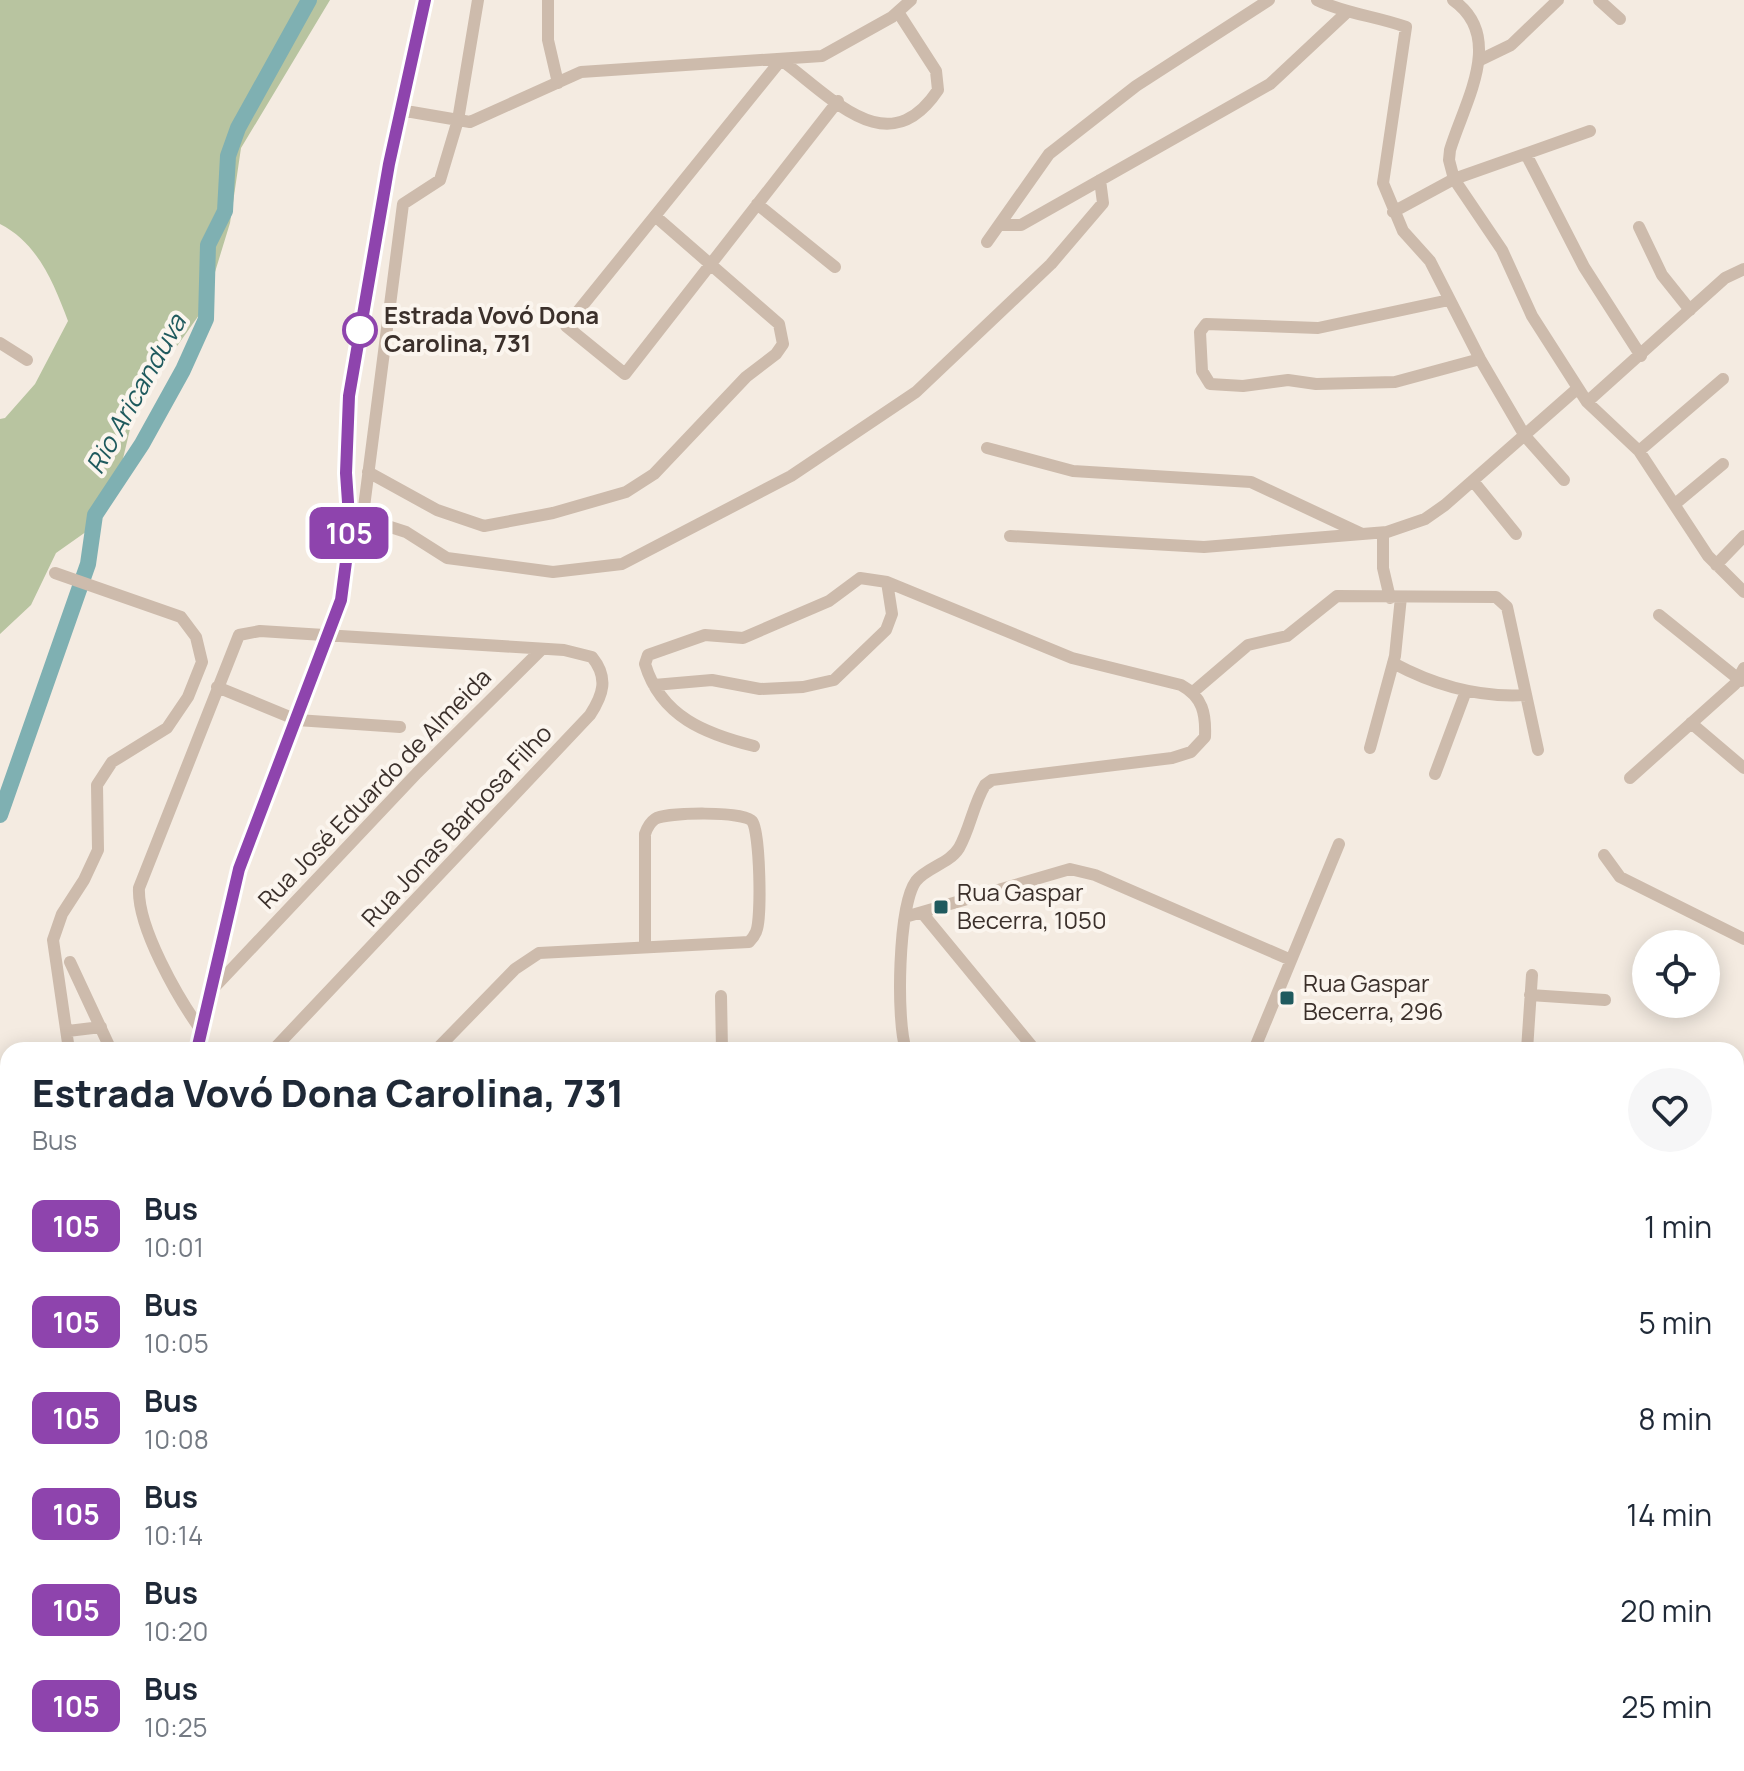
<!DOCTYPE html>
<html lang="en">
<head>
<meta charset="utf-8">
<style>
  body { margin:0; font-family:Manrope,sans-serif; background:#f6f6f7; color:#1f2937; height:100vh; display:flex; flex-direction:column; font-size:30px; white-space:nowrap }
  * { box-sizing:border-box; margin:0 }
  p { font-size:26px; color:#747a83 }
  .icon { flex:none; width:44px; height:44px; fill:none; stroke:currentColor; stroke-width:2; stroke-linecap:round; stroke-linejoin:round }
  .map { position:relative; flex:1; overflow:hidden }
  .details { position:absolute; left:0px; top:1042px; width:1744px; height:730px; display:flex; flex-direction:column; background:#fff; border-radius:24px 24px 0 0; box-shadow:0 4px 20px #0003 }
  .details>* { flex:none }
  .badge { padding:0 16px; border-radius:12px; font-size:28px; line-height:52px }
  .tools { position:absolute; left:1632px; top:930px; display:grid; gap:16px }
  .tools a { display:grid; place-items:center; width:88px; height:88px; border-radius:50%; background:#fff; box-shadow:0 4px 20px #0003; font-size:40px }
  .map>.badge { position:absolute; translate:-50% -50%; box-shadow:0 0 0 4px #fff }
  .round { display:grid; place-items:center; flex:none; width:84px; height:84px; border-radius:42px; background:#f6f6f7 }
  .head { display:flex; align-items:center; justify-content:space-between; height:136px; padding:0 32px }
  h1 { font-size:38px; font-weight:800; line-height:60px }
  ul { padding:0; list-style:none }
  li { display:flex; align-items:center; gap:24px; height:96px; padding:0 32px }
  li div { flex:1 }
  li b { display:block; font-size:30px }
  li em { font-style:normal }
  li .badge { min-width:88px; font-weight:700; text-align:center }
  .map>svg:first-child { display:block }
  .green { fill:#b8c4a0 }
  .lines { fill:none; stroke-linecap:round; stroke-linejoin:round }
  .river { stroke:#7fb0b2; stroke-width:16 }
  .minor { stroke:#cdbbac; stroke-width:12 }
  .major { stroke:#7d675c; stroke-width:14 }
  .line-casing { stroke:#fff; stroke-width:18 }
  .line { stroke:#8e44ad; stroke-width:12 }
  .stop-dot { fill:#fff; stroke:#8e44ad; stroke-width:4 }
  .poi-dot { fill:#1f5a5e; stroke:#fbf5ee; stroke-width:3 }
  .labels { text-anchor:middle; stroke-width:8; stroke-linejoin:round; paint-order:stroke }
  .stop-label { font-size:24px; font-weight:bold; fill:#3b302b; stroke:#fbf5ee; text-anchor:start }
  .street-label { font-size:24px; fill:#3b302b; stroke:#fbf5ee }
  .poi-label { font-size:24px; fill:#3b302b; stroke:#fbf5ee; text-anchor:start }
  .water-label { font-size:26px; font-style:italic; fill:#1f5a5e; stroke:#fbf5ee }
</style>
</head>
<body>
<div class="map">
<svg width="1744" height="1771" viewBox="0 0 1744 1771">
  <rect width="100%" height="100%" fill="#f4ebe1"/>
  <path class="green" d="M0,0H330L241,148L230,223L204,308L136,404L121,467L90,529L56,553L31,605L0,634V419L5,418L35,384L68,321C54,284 38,243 0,224Z
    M0,1521L8,1528V1764H382L386,1771H0Z"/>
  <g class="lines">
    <path class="river" d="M0,815L88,564L95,515L142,444L183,370L206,319L208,245L225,211L228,156L238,128L309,0
      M0,1493L8,1502
      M501,1764L507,1771"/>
    <path class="minor" d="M478,0L458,120L440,180L403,204L364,507L375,522L406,532L447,558L553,572L622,564L791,476L916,392L1051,264L1103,203L1100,180
      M548,0V40L558,83
      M1317,0C1346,14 1376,16 1406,27L1383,183L1403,231L1430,261L1480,359L1525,436L1564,480
      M1453,0C1506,37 1464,103 1450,150L1449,160L1454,179L1502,250L1532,316L1587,402L1639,451L1708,556L1744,592
      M1599,0L1620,19
      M1480,60L1511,45L1558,0
      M838,101L625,374L566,326L781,60C832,97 888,165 938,90L936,71L898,12
      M400,110L470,122L581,72L822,56L892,17L911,0
      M1527,156L1584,267L1641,356
      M757,204L835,267
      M1393,212L1454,179L1590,131
      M999,225H1021L1270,84L1346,13
      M1639,227L1662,275L1690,310
      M987,242L1049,154L1136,86L1269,0
      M1449,300L1318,328L1206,324L1200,332L1202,371L1210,384L1243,386L1288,380L1316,384L1395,382L1480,359
      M0,343L27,360
      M1587,402L1725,278L1744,269
      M987,448L1073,471L1251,482L1362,534
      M1639,451L1723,379
      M368,472L437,510L484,526L553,513L626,492L654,474L746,377L776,354L783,344L779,324L655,216
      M1473,481L1516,534
      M1675,504L1723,464
      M1383,533V568L1390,598
      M1010,536L1204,547L1387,532L1425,519L1445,505L1578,388
      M1716,565L1744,536
      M55,573L181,617L196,637L202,662L188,697L167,728L112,762L97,785L98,850L84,880L62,914L53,940L69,1050
      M1659,615L1741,681
      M1393,663C1434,685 1479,698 1526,695
      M654,685L712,680L760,689L803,687L834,680L886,630L892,614L887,582
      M217,687L297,720L400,727
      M1193,692L1248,645L1287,636L1337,596L1496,597L1507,607L1538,750
      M1691,723L1744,768
      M754,746C706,734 661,717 645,664L648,655L705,635L743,638L829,601L860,578L887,582L1072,658L1181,685C1203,697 1206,714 1205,737L1191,752L1172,758L992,780L985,785C973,805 970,829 959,848C949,864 927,867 916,881C898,905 896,1021 906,1050
      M1370,748L1395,656L1401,597
      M1435,774L1466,691
      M1630,778L1735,684L1744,668
      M1604,855L1620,877L1744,939
      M923,914L1035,1050
      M905,917L1070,869L1095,875L1291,960
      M70,962L111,1050
      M209,993L417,773L540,651
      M1530,995L1605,1000
      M721,996L722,1050
      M201,1030C178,998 137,927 139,888L239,635L260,631L564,650L592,657C609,678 603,695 590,715L273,1050
      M68,1031L101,1027
      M197,1050L239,869L341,600L350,531L346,473L349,396L389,164L425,0
      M436,1050L515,969L539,953L749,942C753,938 754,937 756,932C762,919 760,831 752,821C745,811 666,812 655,819C649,823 647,828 645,834V947
      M1254,1050L1339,844
      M1527,1050L1532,975
      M1736,1080L1744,1081
      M1736,1150L1744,1154
      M1736,1267L1744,1273
      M1736,1358L1744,1363
      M0,1416L8,1408
      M1736,1431L1744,1437
      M1736,1513L1744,1519
      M1736,1589L1744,1594
      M1736,1715L1738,1716
      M728,1764L738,1771
      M844,1764L851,1771
      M1504,1764L1508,1771
      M1673,1764L1704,1766
      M870,1771L873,1764
      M1035,1771L1037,1764"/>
    <path class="major" d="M0,1309L8,1307
      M755,1764L766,1771"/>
  </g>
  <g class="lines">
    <g class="line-casing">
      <path id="line" d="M197,1050L239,869L341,600L350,531L346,473L349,396L389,164L425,0"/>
    </g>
    <use href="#line" class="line"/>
  </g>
  <circle class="stop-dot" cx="360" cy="330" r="16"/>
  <g class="poi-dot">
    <rect x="933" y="899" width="16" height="16" rx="4"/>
    <rect x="1279" y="990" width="16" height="16" rx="4"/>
  </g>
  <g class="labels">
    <g class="stop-label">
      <text x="384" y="324">Estrada Vovó Dona<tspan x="384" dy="28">Carolina, 731</tspan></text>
    </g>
    <g class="street-label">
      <text transform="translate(375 789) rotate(-46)" y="8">Rua José Eduardo de Almeida</text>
      <text transform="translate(457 826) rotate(-47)" y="8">Rua Jonas Barbosa Filho</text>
    </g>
    <g class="poi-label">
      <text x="957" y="901">Rua Gaspar<tspan x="957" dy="28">Becerra, 1050</tspan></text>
      <text x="1303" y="992">Rua Gaspar<tspan x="1303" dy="28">Becerra, 296</tspan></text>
    </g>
    <g class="water-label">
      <text transform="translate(136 394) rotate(-61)" y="9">Rio Aricanduva</text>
    </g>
  </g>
</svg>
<div class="tools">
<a><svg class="icon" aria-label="locate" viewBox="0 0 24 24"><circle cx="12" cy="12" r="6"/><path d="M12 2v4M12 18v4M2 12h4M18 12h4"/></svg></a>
</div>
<b class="badge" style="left:349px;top:533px;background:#8e44ad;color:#fff">105</b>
<section class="details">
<div class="head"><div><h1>Estrada Vovó Dona Carolina, 731</h1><p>Bus</p></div><a class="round"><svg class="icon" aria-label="heart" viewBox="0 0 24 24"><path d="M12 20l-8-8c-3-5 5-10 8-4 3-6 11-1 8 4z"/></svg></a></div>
<ul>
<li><span class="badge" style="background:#8e44ad;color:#fff">105</span><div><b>Bus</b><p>10:01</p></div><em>1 min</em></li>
<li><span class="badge" style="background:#8e44ad;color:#fff">105</span><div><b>Bus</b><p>10:05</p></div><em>5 min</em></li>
<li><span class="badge" style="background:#8e44ad;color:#fff">105</span><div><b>Bus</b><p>10:08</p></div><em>8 min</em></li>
<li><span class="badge" style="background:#8e44ad;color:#fff">105</span><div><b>Bus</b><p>10:14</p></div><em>14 min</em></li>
<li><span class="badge" style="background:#8e44ad;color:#fff">105</span><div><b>Bus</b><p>10:20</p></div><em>20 min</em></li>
<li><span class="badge" style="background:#8e44ad;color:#fff">105</span><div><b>Bus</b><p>10:25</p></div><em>25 min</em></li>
</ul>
</section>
</div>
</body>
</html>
